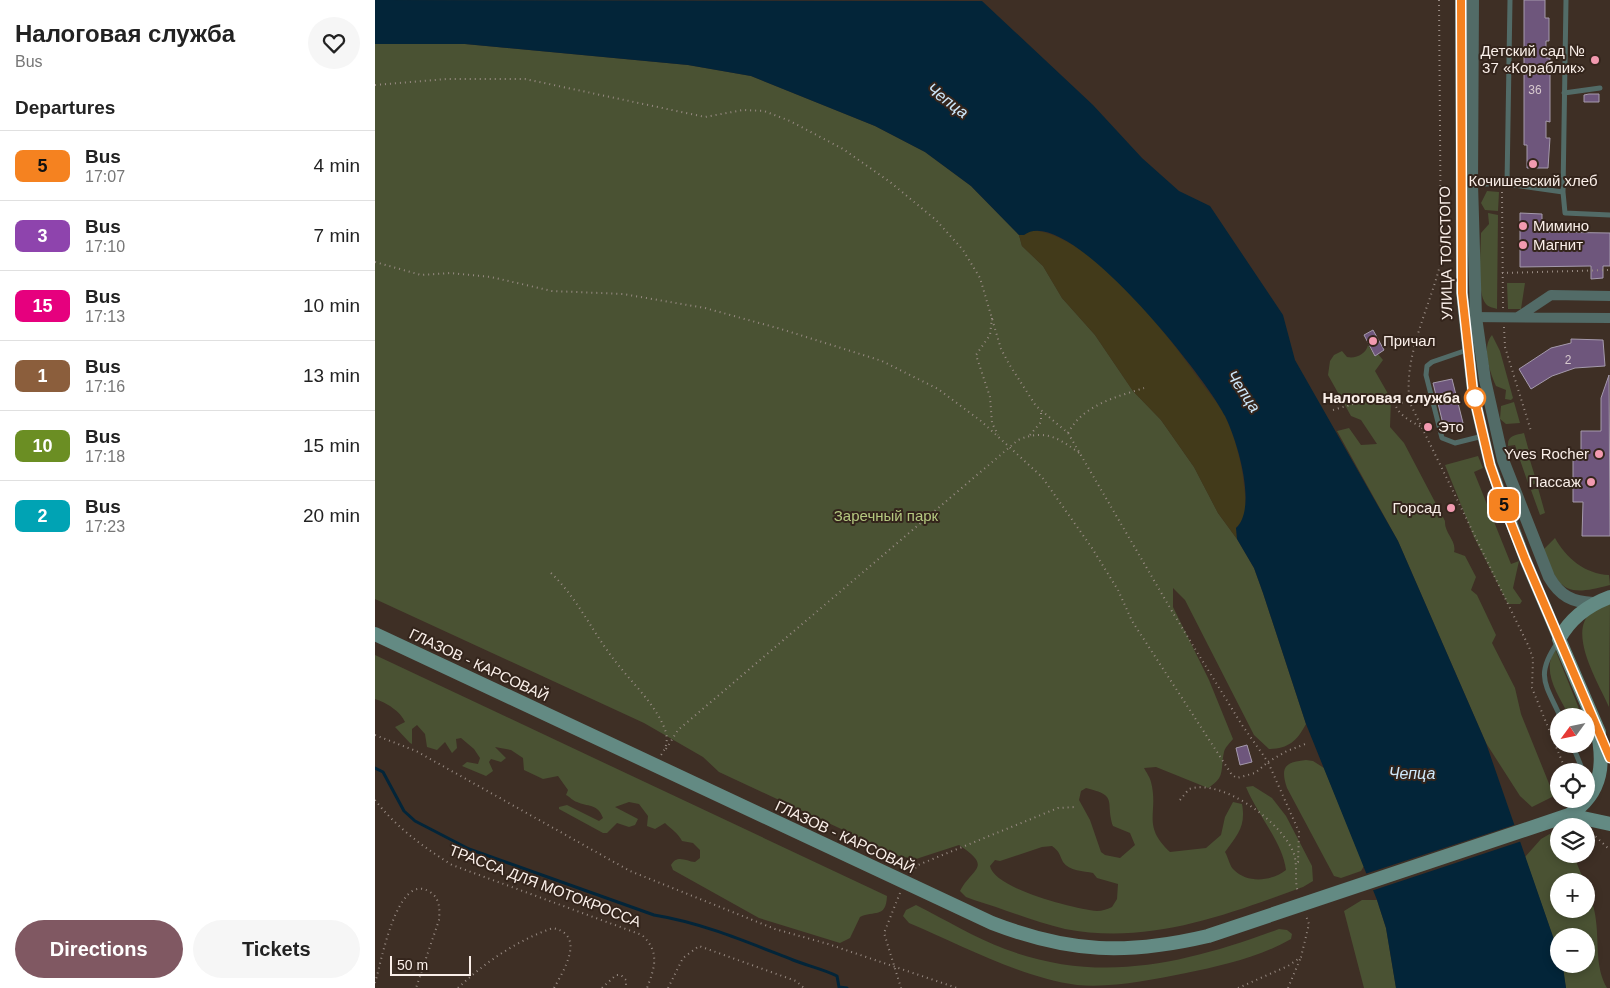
<!DOCTYPE html>
<html lang="en">
<head>
<meta charset="utf-8">
<style>
  body { margin:0; font-family:Helvetica,sans-serif; background:#f6f6f6; color:#222; height:100vh; display:flex; flex-direction:column; font-size:19px; white-space:nowrap }
  * { box-sizing:border-box; margin:0 }
  p { font-size:16px; color:#767676 }
  .icon { flex:none; width:28px; height:28px; fill:none; stroke:currentColor; stroke-width:2; stroke-linecap:round; stroke-linejoin:round }
  .map { position:relative; flex:1; overflow:hidden }
  .details { display:flex; flex-direction:column; background:#fff; width:375px }
  .details>* { flex:none }
  .badge { padding:0 10px; border-radius:8px; font-size:18px; line-height:32px }
  .needle { width:32px; rotate:237deg }
  .buttons { position:absolute; left:1175px; top:708px; display:grid; gap:10px }
  .buttons a { display:grid; place-items:center; width:45px; height:45px; border-radius:50%; background:#fff; box-shadow:0 2px 8px #0003; font-size:25px }
  .scale { position:absolute; left:15px; bottom:12px; width:81px; box-sizing:border-box; padding-left:5px; border:2px solid #faefe9; border-top:0; font-size:14px; line-height:18px; white-space:nowrap; color:#faefe9; -webkit-text-stroke:4px #34251c; paint-order:stroke }
  .map>.badge { position:absolute; translate:-50% -50%; box-shadow:0 0 0 2px #fff }
  h2 { padding:0 15px; font-size:19px; line-height:45px }
  .round { display:grid; place-items:center; flex:none; width:52px; height:52px; border-radius:26px; background:#f6f6f6 }
  .overview { display:flex; align-items:center; justify-content:space-between; height:85px; padding:0 15px }
  h1 { font-size:24px; font-weight:600; line-height:38px }
  .cta { display:flex; gap:10px; margin-top:auto; padding:10px 15px }
  .cta a { flex:1; height:58px; border-radius:30px; background:#805862; color:#fff; font-size:20px; font-weight:600; line-height:58px; text-align:center }
  .cta a+a { background:#f6f6f6; color:#222 }
  ul { padding:0; list-style:none }
  li { display:flex; align-items:center; gap:15px; height:70px; padding:0 15px; border-top:1px solid #e0e0e0 }
  li div { flex:1 }
  li b { display:block; font-size:19px }
  li em { font-style:normal }
  li .badge { min-width:55px; font-weight:700; text-align:center }
  main { display:flex; flex:1; min-height:0 }
  .map>svg:first-child { display:block }
  .green { fill:#4a5233; fill-rule:evenodd }
  .sand { fill:#423a1a }
  .water { fill:#032539 }
  .pier { fill:#3e2f25 }
  .lines { fill:none; stroke-linecap:round; stroke-linejoin:round }
  .stream { stroke:#032539; stroke-width:3 }
  .building { fill:#6e567c; stroke:#a59aac }
  .path { stroke:#988b83; stroke-width:2; stroke-dasharray:1 4; stroke-linecap:butt }
  .service { stroke:#526b67; stroke-width:5 }
  .minor { stroke:#526b67; stroke-width:10 }
  .tertiary { stroke:#526b67; stroke-width:12 }
  .secondary { stroke:#638a83; stroke-width:14 }
  .line-casing { stroke:#fff; stroke-width:11 }
  .line { stroke:#f58220; stroke-width:8 }
  .poi-dot { fill:#f29ab0; stroke:#34251c; stroke-width:2 }
  .stop-dot { fill:#fff; stroke:#f58220; stroke-width:2.5 }
  .labels { text-anchor:middle; stroke-width:4; stroke-linejoin:round; paint-order:stroke }
  .number-label { font-size:12px; fill:#d7c9ce }
  .poi-label { font-size:15px; fill:#faefe9; stroke:#34251c; text-anchor:end }
  .street-label { font-size:15px; fill:#faefe9; stroke:#34251c }
  .stop-label { font-size:15px; font-weight:bold; fill:#faefe9; stroke:#34251c; text-anchor:end }
  .park-label { font-size:15px; fill:#b5c880; stroke:#34251c }
  .water-label { font-size:16px; font-style:italic; fill:#cee9fc; stroke:#34251c }
</style>
</head>
<body>
<main>
<section class="details">
<div class="overview"><div><h1>Налоговая служба</h1><p>Bus</p></div><a class="round"><svg class="icon" aria-label="heart" viewBox="0 0 24 24"><path d="M12 20l-8-8c-3-5 5-10 8-4 3-6 11-1 8 4z"/></svg></a></div>
<h2>Departures</h2>
<ul>
<li><span class="badge" style="background:#f58220;color:#111">5</span><div><b>Bus</b><p>17:07</p></div><em>4 min</em></li>
<li><span class="badge" style="background:#8e44ad;color:#fff">3</span><div><b>Bus</b><p>17:10</p></div><em>7 min</em></li>
<li><span class="badge" style="background:#e6007e;color:#fff">15</span><div><b>Bus</b><p>17:13</p></div><em>10 min</em></li>
<li><span class="badge" style="background:#8b5e3c;color:#fff">1</span><div><b>Bus</b><p>17:16</p></div><em>13 min</em></li>
<li><span class="badge" style="background:#6b8e23;color:#fff">10</span><div><b>Bus</b><p>17:18</p></div><em>15 min</em></li>
<li><span class="badge" style="background:#00a3b4;color:#fff">2</span><div><b>Bus</b><p>17:23</p></div><em>20 min</em></li>
</ul>
<div class="cta"><a>Directions</a><a>Tickets</a></div>
</section>
<div class="map">
<svg width="1235" height="988" viewBox="0 0 1235 988">
  <rect width="100%" height="100%" fill="#3e2f25"/>
  <path class="green" d="M0,44H90L313,65L376,76L500,126L550,152L596,186L644,235L647,246L668,266L687,298L720,335L758,391L786,420L819,467L843,513L862,539L879,568L888,593L931,724C922,741 913,749 894,749L879,735L810,600L798,588V607L834,680L858,739C855,743 850,747 849,752C845,770 851,777 833,788L781,767L769,768C771,772 775,777 776,782C784,813 766,825 795,852L831,848L846,835L850,817L858,802L867,804C871,826 863,834 850,852C853,857 855,867 859,870C873,884 897,881 911,870C908,843 882,814 871,787L878,786L897,798L911,816L937,866L938,881L928,887C851,915 774,945 690,929C660,922 629,909 599,900L591,897L585,891C598,867 618,868 584,845L541,859L524,856L344,772L328,757L269,723L0,599ZM711,788C744,796 730,801 738,826L755,833L760,845L745,858L730,855L726,852L715,820L704,800L706,791ZM677,846C685,852 684,854 688,862C694,871 709,871 718,873L722,878L743,884L742,899L737,907C733,909 727,911 722,911C701,909 619,889 615,866L620,860L625,861L667,847Z
    M1112,191L1124,192L1123,211L1110,210L1106,203Z
    M1113,213L1123,215L1122,309C1116,307 1112,307 1109,301C1102,287 1106,250 1106,233L1114,224Z
    M1132,283H1150L1146,309H1133Z
    M1117,335L1125,351L1138,398L1136,400L1130,399L1131,390L1121,386C1115,372 1106,348 1117,335Z
    M993,345L1000,356L1003,354L1008,360L1000,371L1016,399L1015,427L1029,443L1070,521C1069,533 1082,541 1079,552L1090,556L1101,577L1096,590L1102,595L1121,635L1117,643L1140,688L1146,714L1179,796L1157,807L1145,796L1111,743L1023,541L962,431L974,428L986,445L1002,444L986,420L976,416L953,375L955,361L959,355L967,351L972,357C981,359 991,354 993,345Z
    M1139,402L1145,423L1131,424L1125,419L1126,406Z
    M1149,433L1155,455L1144,457L1140,445L1133,446C1132,435 1141,435 1149,433Z
    M1103,456L1108,468L1099,472L1136,564L1144,561L1138,588L1147,601L1145,604H1133L1099,537L1070,465Z
    M1154,457L1162,483L1154,486L1145,460Z
    M1163,488L1170,513L1165,515L1156,490Z
    M1180,538C1191,558 1210,574 1234,575L1235,585C1191,597 1184,591 1168,550Z
    M1235,602L1234,707C1224,684 1191,631 1217,612C1222,608 1229,605 1235,602Z
    M1180,649L1207,716H1194C1183,694 1166,672 1180,649Z
    M0,655L512,896C511,919 499,910 485,917L475,938L465,943L384,918L298,870L296,865C302,854 311,861 320,862L325,858V850L318,843L307,841C304,834 295,828 290,823L280,829L272,826L273,816L264,804L254,802L240,807L263,819L260,825L254,827L242,823L232,833H228L184,809V807L192,805L224,821L228,818C223,803 212,807 202,802C198,801 195,797 191,795L193,790L183,776L168,779L149,770L148,758L136,750L120,747L131,758L126,762L116,759L114,762L118,771L111,776L87,766L92,762L103,764L105,758L99,749L86,738L81,739L82,748L77,753L70,742L62,750L52,747L50,734L42,725L37,729V744L35,743L20,727L30,722C26,712 11,702 0,699Z
    M931,760L938,761L949,768L989,866L986,871L966,878L959,876L912,788C905,767 910,762 931,760Z
    M1178,832L1184,835V854H1198L1209,881H1184V909H1211V887C1216,898 1220,909 1221,921C1224,944 1220,967 1232,988H1191L1187,964H1211V936H1184V954L1150,857L1166,839Z
    M987,900H1002L1011,928L1021,988H989L969,911Z
    M541,905C571,920 600,938 630,949C726,985 812,963 904,929L912,930L917,934L916,939C885,957 846,966 811,973C776,980 738,988 702,985C645,977 586,945 534,923L528,916L531,910Z"/>
  <path class="sand" d="M655,230C715,232 794,336 826,382C834,393 844,404 850,416C860,437 867,463 869,486C871,500 873,517 861,528L862,539L843,513L819,467L786,420L758,391L720,335L687,298L668,266L647,246L644,235H649Z"/>
  <path class="water" d="M0,0L607,1L718,105L767,158L804,191L835,206L908,315L920,360L1023,541L1111,743L1184,954V964H1187L1188,967L1191,988H1021L1011,928L1002,900L931,724L888,593L879,568L862,539L861,528C883,508 862,440 850,416C832,379 692,201 649,235H644L596,186L550,152L500,126L376,76L313,65L90,44H0Z"/>
  <path class="pier" d="M1142,824L1147,841L996,891L990,874Z"/>
  <g class="lines">
    <path class="stream" d="M0,768L8,772L29,811L40,821L94,849L279,915C328,923 372,942 418,960C433,966 448,969 462,976L464,987
      M464,987L472,988"/>
  </g>
  <path class="building" d="M1149,0H1170V18H1174V41H1171V58H1175V122L1171,121V138H1175L1173,168H1152V145H1149Z
    M1214,94H1224V102H1209V95Z
    M1145,213L1167,214V232L1235,233V266H1228V278L1216,279V266L1145,267Z
    M998,330L1009,350L1000,356L989,335Z
    M1196,339L1228,340L1230,366L1200,368L1177,376L1156,389L1144,369L1176,348L1196,343Z
    M1234,375L1235,536H1207L1208,502H1198V451L1206,452V431H1226V398Z
    M1077,379L1088,423L1069,428L1058,383Z
    M872,745L877,762L865,765L861,748Z"/>
  <g class="lines">
    <path class="path" d="M1064,0L1066,261C1056,305 1027,357 1035,403L1154,647L1158,659L1157,688L1191,771
      M0,85L72,79H150L330,117L368,110L389,111L415,121L468,149L515,182L561,220L588,250L605,278L626,349L634,364L661,406L693,433L798,613L867,725L893,762L912,751L933,743
      M1127,192L1128,308
      M0,262L46,275L75,273L116,277L177,291L248,294L330,308L406,329L507,361L563,389L606,421L667,477L717,548L743,590L757,621L857,775L862,778L880,773L893,762L924,832L923,862L921,864
      M1127,273L1235,270
      M617,318L615,335L601,355L615,397L617,423L623,435
      M1129,327L1130,347L1156,431
      M1020,402C1021,414 1037,422 1046,427
      M958,410L985,402L1035,403
      M693,433C708,405 741,397 769,388
      M655,435L666,422V411
      M176,573C202,598 216,629 237,657C253,679 284,707 291,733C293,742 291,748 286,755
      M0,735L41,751L255,871L400,929L453,944L582,988
      M291,749L303,730L643,440C671,428 685,439 707,455
      M0,800C21,827 48,847 77,865L267,935C285,952 280,967 272,988
      M805,800L814,789C848,778 908,823 919,854C923,867 919,880 923,892
      M1217,833L1235,850
      M537,872L543,865L683,808L700,807
      M525,893L509,933L526,988
      M0,983C6,964 22,870 55,892C65,898 65,910 64,920L41,988
      M83,988C110,962 143,940 178,928C211,935 189,970 179,988
      M227,988L241,975H246L251,980V988
      M293,988L308,958L324,946L421,981L429,988
      M863,988L913,966L926,957L934,924L931,916
      M913,988L926,957"/>
    <path class="service" d="M1191,0L1188,192L1190,213L1235,215
      M1189,93L1225,88
      M1097,184H1132L1188,192
      M1132,184L1135,0
      M1092,350L1057,362L1052,366L1051,375L1067,438L1080,443L1108,436
      M1183,642C1160,675 1170,683 1185,716
      M1197,744L1208,771
      M1211,780L1213,792"/>
    <path class="minor" d="M1094,317L1235,318
      M1143,317L1176,295L1235,296"/>
    <path class="tertiary" d="M1086,0L1087,293L1098,392L1115,465L1150,559L1184,639
      M1098,0L1097,184L1101,317L1110,380L1128,460L1174,577C1185,596 1197,602 1218,603"/>
    <path class="secondary" d="M0,634L617,923C695,953 752,955 833,936L1194,815C1229,793 1230,761 1221,725
      M1224,732L1184,639C1195,619 1213,605 1235,597
      M1194,815L1235,824"/>
  </g>
  <g class="lines">
    <g class="line-casing">
      <path id="line" d="M1086,0L1087,293L1098,392L1115,465L1130,508L1150,559L1235,758"/>
    </g>
    <use href="#line" class="line"/>
  </g>
  <g class="poi-dot">
    <circle cx="1220" cy="60" r="5"/>
    <circle cx="1158" cy="164" r="5"/>
    <circle cx="1148" cy="226" r="5"/>
    <circle cx="1148" cy="245" r="5"/>
    <circle cx="998" cy="341" r="5"/>
    <circle cx="1053" cy="427" r="5"/>
    <circle cx="1224" cy="454" r="5"/>
    <circle cx="1216" cy="482" r="5"/>
    <circle cx="1076" cy="508" r="5"/>
  </g>
  <circle class="stop-dot" cx="1100" cy="398" r="10"/>
  <g class="labels">
    <g class="number-label">
      <text x="1160" y="94">36</text>
      <text x="1193" y="364">2</text>
    </g>
    <g class="poi-label">
      <text x="1210" y="56">Детский сад №<tspan x="1210" dy="17">37 «Кораблик»</tspan></text>
      <text x="1158" y="186" text-anchor="middle">Кочишевский хлеб</text>
      <text x="1158" y="231" text-anchor="start">Мимино</text>
      <text x="1158" y="250" text-anchor="start">Магнит</text>
      <text x="1008" y="346" text-anchor="start">Причал</text>
      <text x="1063" y="432" text-anchor="start">Это</text>
      <text x="1214" y="459">Yves Rocher</text>
      <text x="1206" y="487">Пассаж</text>
      <text x="1066" y="513">Горсад</text>
    </g>
    <g class="street-label">
      <text transform="translate(1071 253) rotate(-91)" y="5">УЛИЦА ТОЛСТОГО</text>
      <text transform="translate(104 665) rotate(25)" y="5">ГЛАЗОВ - КАРСОВАЙ</text>
      <text transform="translate(470 837) rotate(25)" y="5">ГЛАЗОВ - КАРСОВАЙ</text>
      <text transform="translate(170 886) rotate(21)" y="5">ТРАССА ДЛЯ МОТОКРОССА</text>
    </g>
    <g class="stop-label">
      <text x="1085" y="403">Налоговая служба</text>
    </g>
    <g class="park-label">
      <text x="511" y="521">Заречный парк</text>
    </g>
    <g class="water-label">
      <text transform="translate(573 100) rotate(37)" y="6">Чепца</text>
      <text transform="translate(869 391) rotate(56)" y="6">Чепца</text>
      <text x="1037" y="779">Чепца</text>
    </g>
  </g>
</svg>
<div class="buttons">
<a><svg class="needle" viewBox="-14 -14 28 28"><path d="M0-13l5 13h-10z" fill="#e53935"/><path d="M0 13l5-13h-10z" fill="#767676"/></svg></a>
<a><svg class="icon" aria-label="locate" viewBox="0 0 24 24"><circle cx="12" cy="12" r="6"/><path d="M12 2v4M12 18v4M2 12h4M18 12h4"/></svg></a>
<a><svg class="icon" aria-label="layers" viewBox="0 0 24 24"><path d="M12 4l9 5-9 5-9-5zM3 14l9 5 9-5"/></svg></a>
<a>+</a>
<a>−</a>
</div>
<div class="scale">50 m</div>
<b class="badge" style="left:1129px;top:505px;background:#f58220;color:#111">5</b>
</div>
</main>
</body>
</html>
